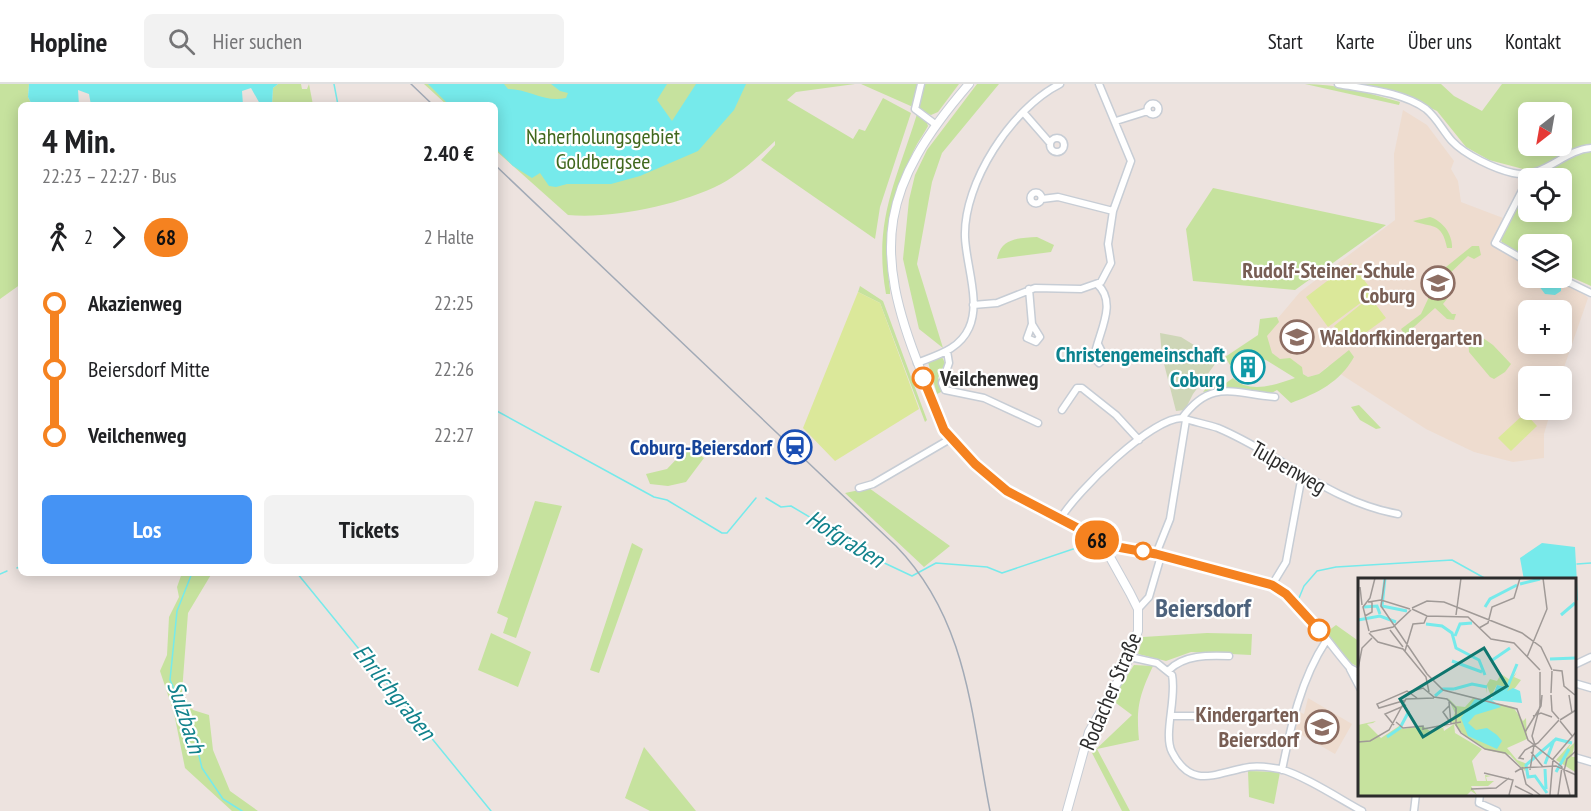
<!DOCTYPE html>
<html lang="de">
<head>
<meta charset="utf-8">
<style>
  body { margin:0; font-family:"PT Sans Narrow",sans-serif; background:#f2f2f2; color:#202124; height:100vh; display:flex; flex-direction:column; font-size:22px; white-space:nowrap }
  * { box-sizing:border-box; margin:0 }
  p { font-size:20px; color:#757577 }
  .icon { flex:none; width:33px; height:33px; fill:none; stroke:currentColor; stroke-width:2; stroke-linecap:round; stroke-linejoin:round }
  .map { position:relative; flex:1; overflow:hidden }
  .details { position:absolute; left:18px; top:18px; width:480px; height:474px; display:flex; flex-direction:column; background:#fff; border-radius:9px; box-shadow:0 3px 15px #0003 }
  .details>* { flex:none }
  .badge { padding:0 12px; border-radius:20px; font-size:21px; line-height:39px }
  .needle { width:39px; rotate:211deg }
  .controls { position:absolute; left:1518px; top:18px; display:grid; gap:12px }
  .controls a { display:grid; place-items:center; width:54px; height:54px; border-radius:9px; background:#fff; box-shadow:0 3px 15px #0003; font-size:30px }
  .map>.badge { position:absolute; translate:-50% -50%; box-shadow:0 0 0 3px #fff }
  .legs { display:flex; align-items:center; gap:9px; height:66px; padding:0 24px; font-size:20px }
  .legs p { margin-inline-start:auto }
  .overview { display:flex; align-items:center; justify-content:space-between; height:102px; padding:0 24px }
  h1 { font-size:33px; font-weight:600; line-height:45px }
  .primary-button { display:flex; gap:12px; margin-top:auto; padding:12px 24px }
  .primary-button a { flex:1; height:69px; border-radius:9px; background:#4593f4; color:#fff; font-size:24px; font-weight:600; line-height:69px; text-align:center }
  .primary-button a+a { background:#f2f2f2; color:#202124 }
  ul { padding:0 24px; list-style:none }
  li { display:flex; align-items:center; gap:21px; height:66px; font-size:22px }
  li i { display:grid; place-items:center; width:9px; height:100%; margin:0 8px; background:currentColor }
  li i::after { content:''; width:15px; height:15px; margin:-8px; border:4px solid; border-radius:50%; background:#fff }
  li p { margin-inline-start:auto }
  li:first-child i { background:linear-gradient(#0000 50%,currentColor 0) }
  li:last-child i { background:linear-gradient(currentColor 50%,#0000 0) }
  header { display:flex; align-items:center; gap:36px; box-sizing:border-box; height:84px; padding:0 30px; background:#fff; border-bottom:2px solid #e0e0e0 }
  header strong { font-size:28px }
  nav { display:flex; gap:33px; margin-inline-start:auto; font-size:21px }
  .search { width:420px; height:54px; background:#f2f2f2; display:flex; align-items:center; gap:15px; box-sizing:border-box; padding:0 21px; border-radius:9px; color:#757577; font-size:22px }
  .map>svg:first-child { display:block }
  .education { fill:#eedccf; fill-rule:evenodd }
  .green { fill:#c6e29e; fill-rule:evenodd }
  .cemetery { fill:#ced6b7 }
  .pitch { fill:#dbe89a }
  .water { fill:#76eaeb }
  .lines { fill:none; stroke-linecap:round; stroke-linejoin:round }
  .stream { stroke:#76eaeb; stroke-width:1.5 }
  .minor-casing { stroke:#c7cdd5; stroke-width:9 }
  .tertiary-casing { stroke:#c7cdd5; stroke-width:10 }
  .minor { stroke:#fff; stroke-width:6 }
  .tertiary { stroke:#fff; stroke-width:8 }
  .rail { stroke:#a2aab6; stroke-width:1.5 }
  .line-1-casing { stroke:#fff; stroke-width:14 }
  .line-1 { stroke:#f58220; stroke-width:9 }
  .stop-1-dot { fill:#fff; stroke:#f58220; stroke-width:3 }
  .labels { text-anchor:middle; stroke-width:4.5; stroke-linejoin:round; paint-order:stroke }
  .park-label { font-size:22px; fill:#40681d; stroke:#fff }
  .education-label { font-size:22px; font-weight:bold; fill:#785e54; stroke:#fff; text-anchor:end }
  .culture-label { font-size:22px; font-weight:bold; fill:#0d838f; stroke:#fff; text-anchor:end }
  .stop-label { font-size:22px; font-weight:bold; fill:#2c2c2c; stroke:#fff; text-anchor:start }
  .transit-label { font-size:22px; font-weight:bold; fill:#164399; stroke:#fff; text-anchor:end }
  .street-label { font-size:22px; fill:#2c2c2c; stroke:#fff }
  .water-label { font-size:24px; font-style:italic; fill:#12828c; stroke:#fff }
  .quarter-label { font-size:26px; font-weight:bold; fill:#4d627c; stroke:#fff }
  .inset-river { fill:none; stroke:#76eaeb; stroke-width:3 }
  .inset-road { fill:none; stroke:#a09a97; stroke-width:1.5 }
  .view { fill:#0f766e; fill-opacity:0.15; stroke:#0f766e; stroke-width:3 }
  .inset-edge { fill:none; stroke:#2c2c2c; stroke-width:3 }
</style>
</head>
<body>
<header>
<strong>Hopline</strong>
<div class="search"><svg class="icon" aria-label="search" viewBox="0 0 24 24"><circle cx="10" cy="10" r="6"/><path d="M15 15l6 6"/></svg>Hier suchen</div>
<nav><a>Start</a><a>Karte</a><a>Über uns</a><a>Kontakt</a></nav>
</header>
<div class="map">
<svg width="1591" height="727" viewBox="0 0 1591 727">
  <rect width="100%" height="100%" fill="#ede3df"/>
  <path class="education" d="M1403,26L1427,41L1454,77L1451,85L1458,97L1461,118L1503,134L1491,161L1528,181V194H1554L1577,204L1588,214L1561,292H1528V326H1551L1544,350V374L1513,378L1474,368L1426,345L1328,282L1319,290L1308,293L1256,260L1300,208L1395,136L1394,70ZM1528,226H1562V260H1528Z
    M1308,614L1352,640L1335,670L1293,646L1297,627L1304,630Z"/>
  <path class="green" d="M0,0H29L28,13L32,21H21V200L0,215Z
    M278,0H301L302,5H307L309,0L313,21H272L273,4Z
    M424,0H855L796,8L787,16L853,55L859,45L865,47L883,14L911,29L880,123L875,155L761,76L775,61V57C759,72 741,89 721,100C680,121 613,135 568,131L495,66V21H447Z
    M861,0H959L938,28L931,31Z
    M977,0H999L942,69L932,98L917,180L943,264L919,245L903,175L909,116L915,91L927,66Z
    M1305,0C1337,0 1369,9 1400,18L1399,21Z
    M1357,0H1441L1454,12L1482,27L1502,0H1591V202L1562,189V160H1528V173L1502,161L1501,154L1528,97V128H1562V94H1529L1527,86L1489,76L1466,63L1437,27L1398,9ZM1528,28H1562V62H1528Z
    M917,30L926,36L928,42C924,50 918,57 914,66C890,114 883,153 890,206V210H886C873,137 896,98 917,30Z
    M1213,104L1386,141L1295,206L1193,197L1186,145Z
    M1430,133C1443,137 1453,151 1452,164H1447C1442,137 1431,144 1413,137Z
    M1037,153L1054,161L1051,168L997,175C1001,154 1018,154 1037,153Z
    M1472,162H1479L1481,171L1474,175L1468,172L1445,194L1447,198L1439,207L1447,215L1443,220L1452,230H1456L1454,236L1447,235L1435,224L1405,251L1401,245L1421,230L1441,187Z
    M860,202L883,217L927,336L925,338L880,219L858,208Z
    M1277,233L1279,238L1267,252L1272,269L1280,275L1290,274L1302,283L1303,290L1308,293L1319,290L1349,266L1354,273C1340,298 1318,309 1291,319L1277,306L1270,310L1230,304L1203,308L1210,300L1221,295L1226,299L1233,294C1249,310 1275,301 1295,294L1266,276L1244,272L1236,280L1230,281L1225,273L1258,251L1260,235Z
    M1476,249L1493,261L1511,280L1505,288L1494,295L1490,293L1469,268L1468,254Z
    M942,273L945,279L938,294L943,307L937,310L928,278Z
    M1359,321L1381,344L1376,345L1360,336L1351,323Z
    M688,363L704,374L686,398L668,402L650,400L646,390L667,385Z
    M869,404L950,462L924,483L845,409Z
    M535,417L562,422L516,554L503,549L508,534L497,529Z
    M632,459L643,465L599,589L590,586Z
    M182,489H212L188,529L182,608L193,626L209,631L213,666L230,707L258,727H232L185,684L174,629L160,587L167,571L169,533L179,513L177,503Z
    M1336,541L1360,558V584L1351,579L1324,550Z
    M491,549L531,568L518,603L478,586Z
    M1207,549L1252,550L1251,571L1191,568L1166,577L1138,570L1143,553Z
    M1134,581L1153,582C1139,612 1136,624 1139,656L1097,665L1130,727H1122L1092,669L1132,631L1112,616Z
    M644,663L696,727H650L625,714Z
    M1248,687L1280,688L1274,720L1249,713Z"/>
  <path class="cemetery" d="M1160,249L1181,253L1218,276L1193,310L1185,326L1176,327L1162,272Z"/>
  <path class="pitch" d="M1351,179L1374,209L1328,243L1306,213Z
    M858,208L880,219L919,325L835,377L803,344Z
    M1370,213L1386,234L1354,257L1344,244L1338,248L1334,242Z
    M1525,329L1537,342L1511,367L1498,354Z"/>
  <path class="water" d="M29,0H278L273,4L272,21L260,20L251,4L242,7L243,21H91L89,10L78,6L79,21H32L28,13Z
    M428,0H504L508,5C529,5 545,19 566,14L568,9L560,7L551,0H667L657,16L672,37L696,0H746L734,26L698,67L640,92L611,100H567L556,103L549,102L540,89L532,94L513,82L495,64V21H449Z
    M1533,194H1549L1561,200V207L1555,211L1545,210Z
    M1542,459L1575,463L1578,516L1575,518L1574,496H1524L1520,474Z"/>
  <g class="lines">
    <path class="stream" d="M334,0L338,21
      M495,326L654,413L667,416L722,449H727L756,414
      M766,414L781,423L791,422L845,454L858,466L868,469L872,476H878L912,492L936,479L987,483L1002,489L1085,461L1097,463
      M1577,480L1591,479
      M17,484L21,482
      M192,489L177,527L170,596L192,643L202,684L223,715L242,727
      M297,489L491,727
      M0,490L7,487
      M1299,514L1304,502L1317,487L1336,483L1452,476L1488,496"/>
    <g class="minor-casing">
      <path id="minor" d="M921,0L915,25L935,40
        M1338,0C1365,5 1403,8 1426,25C1437,34 1443,47 1452,57C1465,71 1495,85 1513,89C1543,96 1563,66 1591,64
        M1147.5 25a5.5 5.5 0 1 1 11 0a5.5 5.5 0 1 1-11 0Z
        M1023,28L1050,59
        M1116,37L1148,27
        M1050 61a7 7 0 1 1 14 0a7 7 0 1 1-14 0Z
        M1030.5 114a5.5 5.5 0 1 1 11 0a5.5 5.5 0 1 1-11 0Z
        M1042,115L1058,113L1113,127
        M1528,178L1495,159L1531,89
        M1560,194L1591,209
        M1097,200C1119,219 1097,251 1094,274L1099,279L1105,274L1098,260
        M1029,205L1032,240L1027,254L1036,258L1040,253L1032,240
        M973,221L997,219L1035,204L1081,205L1101,198L1111,179L1108,160L1113,127L1131,77L1099,0
        M947,267L949,279L942,299L945,306L984,314L1038,339
        M917,279C937,271 959,266 969,244C981,218 966,181 965,153C963,99 1012,24 1060,0
        M1062,326L1077,304H1082L1116,331L1139,356
        M1182,334C1194,338 1206,340 1218,344C1280,370 1330,418 1398,430
        M859,404L873,400L950,355
        M1061,434C1076,408 1151,334 1182,334C1211,295 1232,309 1275,313
        M1101,460C1126,459 1270,497 1287,511C1311,531 1329,560 1350,584L1360,589
        M1156,470L1170,435L1186,336
        M1272,501L1286,478L1302,391
        M1138,525L1149,513L1161,472
        M1130,573L1157,579L1172,591C1177,614 1163,650 1172,668C1191,705 1214,690 1244,684C1255,681 1269,683 1280,685C1303,691 1340,715 1362,727
        M1574,581L1591,573
        M1350,585L1360,604
        M1169,586C1184,571 1208,571 1229,572
        M1574,599L1591,604
        M1172,632H1219
        M1574,673L1591,678
        M1282,686C1291,641 1301,595 1326,557
        M1480,710L1479,719L1497,727
        M1414,727L1416,710"/>
    </g>
    <g class="tertiary-casing">
      <path id="tertiary" d="M969,0C881,102 871,163 921,287C929,309 934,336 949,354C992,405 1035,420 1091,451L1106,466L1130,509L1138,525V547L1125,585L1089,648L1067,727"/>
    </g>
    <use href="#minor" class="minor"/>
    <use href="#tertiary" class="tertiary"/>
    <path class="rail" d="M411,0L433,21
      M495,81L896,462C968,536 971,631 990,727"/>
  </g>
  <g class="lines">
    <g class="line-1-casing">
      <path id="line-1" d="M923,294L944,346L975,380L1007,407L1091,451L1101,460L1156,470L1272,501L1286,510L1319,546"/>
    </g>
    <use href="#line-1" class="line-1"/>
  </g>
  <defs>
    <g id="school-ring" transform="scale(1.725)"><circle r="9.5" fill="#fff" stroke="#8d6e63" stroke-width="1.5"/><path d="M0-5L7-2L0 1L-7-2ZM-4 1L0 2.5L4 1V4Q0 6-4 4Z" fill="#8d6e63"/></g>
    <g id="building-ring" transform="scale(1.725)"><circle r="9.5" fill="#fff" stroke="#0f9aa8" stroke-width="1.5"/><path d="M-4-6H4V6H1V3H-1V6H-4ZM-2.5-4.3h1.7v1.8h-1.7ZM.8-4.3h1.7v1.8H.8ZM-2.5-1h1.7V.8h-1.7ZM.8-1h1.7V.8H.8Z" fill="#0f9aa8"/></g>
    <g id="station-ring" transform="scale(1.725)"><circle r="9.5" fill="#fff" stroke="#1a4fb4" stroke-width="1.5"/><path d="M-3-6H3Q5-6 5-4V2Q5 4 3 4L4.5 6H3L1.5 4h-3L-3 6H-4.5L-3 4Q-5 4-5 2V-4Q-5-6-3-6ZM-3.5-4v3h7v-3ZM-3.5 1v1.5H-2V1ZM2 1v1.5H3.5V1Z" fill="#1a4fb4"/></g>
  </defs>
  <g fill-rule="evenodd">
    <use href="#school-ring" x="1438" y="199"/>
    <use href="#school-ring" x="1297" y="253"/>
    <use href="#building-ring" x="1248" y="283"/>
    <use href="#station-ring" x="795" y="363"/>
    <use href="#school-ring" x="1322" y="643"/>
  </g>
  <g class="stop-1-dot">
    <circle cx="923" cy="294" r="10"/>
    <circle cx="1143" cy="467" r="8"/>
    <circle cx="1319" cy="546" r="10"/>
  </g>
  <g class="labels">
    <g class="park-label">
      <text x="603" y="60">Naherholungsgebiet<tspan x="603" dy="25">Goldbergsee</tspan></text>
    </g>
    <g class="education-label">
      <text x="1415" y="194">Rudolf-Steiner-Schule<tspan x="1415" dy="25">Coburg</tspan></text>
      <text x="1320" y="261" text-anchor="start">Waldorfkindergarten</text>
      <text x="1299" y="638">Kindergarten<tspan x="1299" dy="25">Beiersdorf</tspan></text>
    </g>
    <g class="culture-label">
      <text x="1225" y="278">Christengemeinschaft<tspan x="1225" dy="25">Coburg</tspan></text>
    </g>
    <g class="stop-label">
      <text x="940" y="302">Veilchenweg</text>
    </g>
    <g class="transit-label">
      <text x="772" y="371">Coburg-Beiersdorf</text>
    </g>
    <g class="street-label">
      <text transform="translate(1289 383) rotate(30)" y="8">Tulpenweg</text>
      <text transform="translate(1110 607) rotate(-67)" y="8">Rodacher Straße</text>
    </g>
    <g class="water-label">
      <text transform="translate(845 455) rotate(32)" y="8">Hofgraben</text>
      <text transform="translate(394 608) rotate(51)" y="8">Ehrlichgraben</text>
      <text transform="translate(186 633) rotate(72)" y="8">Sulzbach</text>
    </g>
    <g class="quarter-label">
      <text x="1203" y="533">Beiersdorf</text>
    </g>
  </g>
  <g transform="translate(1358 494)">
    <rect width="218" height="218" fill="#ede3df"/>
    <path d="M159,94L156,99L163,102L157,110L148,115V109L139,107L133,118L129,108V116L128,108L132,101L139,103L143,96L152,102ZM90,120L98,128L107,129L115,120L155,129L165,143L168,140L169,161L149,170L159,182L169,186L167,193L152,177L129,172L107,158L93,143L97,135ZM18,143L15,145L9,146L23,160L41,148L45,151L65,148L72,153L95,147L85,149L86,153L96,146L97,155L124,171L114,183L119,203H128L127,197L133,198L128,199L129,203H136L130,208H113L119,217L113,213L109,217H1L0,147ZM214,164L210,171L217,164L214,179H217V194L198,182Z" fill="#c6e29e"/>
    <path d="M139,107L147,109L148,114L155,110L162,113L164,125L134,122L143,129L117,137L110,145L118,152L129,150L139,157L144,163L139,171L110,158L103,140L117,121L134,120Z" fill="#76eaeb"/>
    <path class="inset-river" d="M27,0L24,28L49,33M162,6L182,1M6,29L19,28L22,36M127,29L132,21L159,7M203,37L217,25M0,42L22,38L38,44M68,46L84,48L94,55L98,70L121,82L127,97M97,58L102,46L114,45M192,81L218,80M94,83L124,94M133,83L152,70M96,111L114,106L129,109M147,115L159,86M77,118L85,111H96M29,159L42,150L51,133M187,186L196,162M187,191L188,211M198,194L211,171M189,215L177,198L170,199L168,187L198,161L214,165"/>
    <path class="inset-road" d="M27,0L23,28L69,96L85,112L159,131L170,162L204,189L200,217M2,9L4,27M10,24L23,22L52,31M54,30L69,23L86,24L164,55L183,69L194,92M54,31L69,38L110,39L133,61L156,65L182,92M98,37L103,0M7,38L14,34V24M121,50L130,45L134,29L156,20L162,0M32,52L45,69M11,53L5,29L12,20L17,0M12,54L35,49L53,32M11,55L20,64L45,71L68,99L71,114M47,73L55,46L66,45L69,38M169,79L189,31L185,0M0,91L4,70L14,60M195,92L204,93L206,108L217,117M51,114L65,110L76,119L89,121L98,130V147L103,155L127,171L147,175L163,190L198,188L218,197M193,115L194,93M193,117L194,133L201,141M211,117L214,135M48,122L21,130L19,126L49,113L59,120M91,124L93,146M91,128L85,134L92,144M175,138L183,135L194,139M202,142L218,132M202,143L215,159M38,144L45,150L65,148V152M36,147L27,136L48,127M65,151L103,144M167,154L183,128L184,117M0,164L12,163L31,152L48,121L76,120M177,167L174,158L182,128V94M173,174L185,189M166,181L161,180L167,172L180,165L201,142M172,192L176,167M157,194L164,190L168,206L182,217M126,195L155,202L151,217M157,208L175,217M113,211L138,210L151,200M192,217L195,181L218,154M212,217L206,193L209,181L218,173"/>
    <path class="view" d="M126,70L149,108L65,159L42,121Z"/>
    <rect width="218" height="218" class="inset-edge"/>
  </g>
</svg>
<div class="controls">
<a><svg class="needle" viewBox="-14 -14 28 28"><path d="M0-13l5 13h-10z" fill="#e53935"/><path d="M0 13l5-13h-10z" fill="#757577"/></svg></a>
<a><svg class="icon" aria-label="locate" viewBox="0 0 24 24"><circle cx="12" cy="12" r="6"/><path d="M12 2v4M12 18v4M2 12h4M18 12h4"/></svg></a>
<a><svg class="icon" aria-label="layers" viewBox="0 0 24 24"><path d="M12 4l9 5-9 5-9-5zM3 14l9 5 9-5"/></svg></a>
<a>+</a>
<a>−</a>
</div>
<b class="badge" style="left:1097px;top:456px;background:#f58220;color:#111">68</b>
<section class="details">
<div class="overview"><div><h1>4 Min.</h1><p>22:23 – 22:27 · Bus</p></div><b>2.40 €</b></div>
<div class="legs"><svg class="icon" aria-label="walk" viewBox="0 0 24 24"><circle cx="13" cy="4" r="2"/><path d="M13 8l-2 6 4 7M11 14l-3 7M7 12l3-4h3l4 4"/></svg>2<svg class="icon" aria-label="forward" viewBox="0 0 24 24"><path d="M9 5l7 7-7 7"/></svg><b class="badge" style="background:#f58220;color:#111">68</b><p>2 Halte</p></div>
<ul>
<li><i style="color:#f58220"></i><b>Akazienweg</b><p>22:25</p></li>
<li><i style="color:#f58220"></i><span>Beiersdorf Mitte</span><p>22:26</p></li>
<li><i style="color:#f58220"></i><b>Veilchenweg</b><p>22:27</p></li>
</ul>
<div class="primary-button"><a>Los</a><a>Tickets</a></div>
</section>
</div>
</body>
</html>
